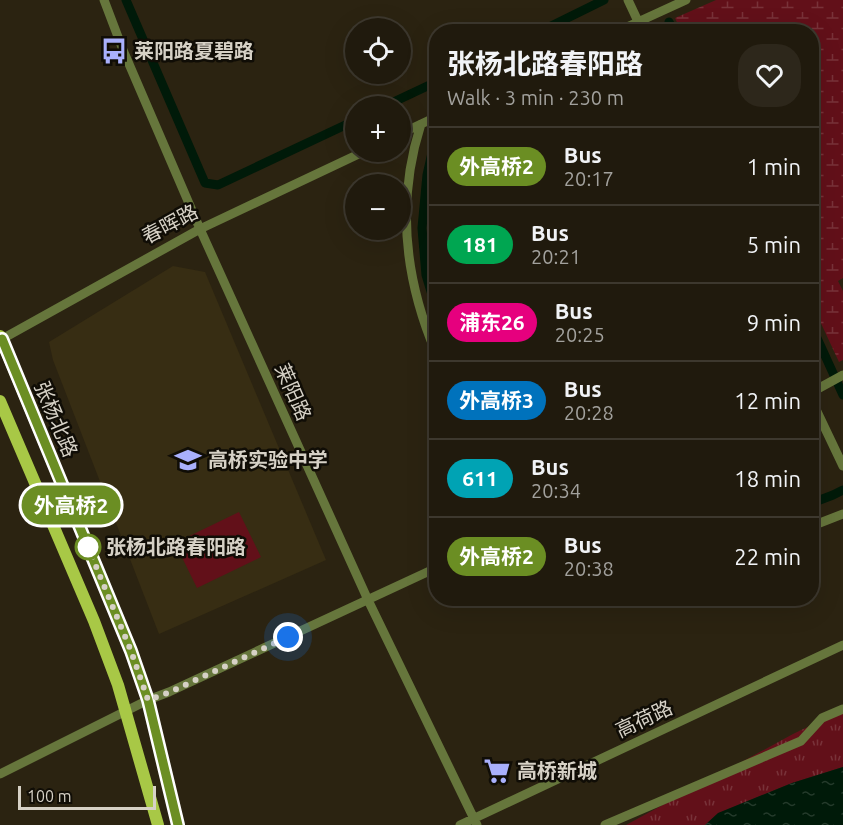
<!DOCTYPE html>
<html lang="en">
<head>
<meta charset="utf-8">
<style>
  body { margin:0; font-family:Ubuntu,"Noto Sans SC",sans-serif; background:#2d271b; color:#f1f3f6; height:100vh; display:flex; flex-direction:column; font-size:22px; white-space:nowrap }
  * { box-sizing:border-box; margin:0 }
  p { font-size:20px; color:#a2a19d }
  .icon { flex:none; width:33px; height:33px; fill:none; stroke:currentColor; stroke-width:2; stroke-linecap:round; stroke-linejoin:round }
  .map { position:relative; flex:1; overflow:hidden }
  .side { position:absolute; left:429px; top:24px; width:390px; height:582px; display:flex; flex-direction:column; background:#201a0d; border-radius:24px; box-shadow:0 6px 24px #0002,0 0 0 2px #3d382e }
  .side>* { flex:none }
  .badge { padding:0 12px; border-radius:20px; font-size:21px; line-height:39px }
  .buttons { position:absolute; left:345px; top:18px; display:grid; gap:12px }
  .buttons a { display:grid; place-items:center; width:66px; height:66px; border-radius:50%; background:#201a0d; box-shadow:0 6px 24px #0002,0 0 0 2px #3d382e; font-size:30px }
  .scale { position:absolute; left:18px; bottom:15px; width:138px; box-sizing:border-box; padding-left:6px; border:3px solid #d6d1c6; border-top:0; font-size:16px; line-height:21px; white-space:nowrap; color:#d6d1c6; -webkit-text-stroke:4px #100d06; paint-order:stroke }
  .you { position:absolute; width:30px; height:30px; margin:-15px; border:4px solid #fff; border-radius:50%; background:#1a73e8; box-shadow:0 0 0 9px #1a73e833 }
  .map>.badge { position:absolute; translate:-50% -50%; box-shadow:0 0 0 3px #fff }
  .round { display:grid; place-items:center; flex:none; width:63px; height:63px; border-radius:24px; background:#2d271b }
  .summary { display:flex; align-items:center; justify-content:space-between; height:102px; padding:0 18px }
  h1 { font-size:28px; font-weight:700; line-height:45px }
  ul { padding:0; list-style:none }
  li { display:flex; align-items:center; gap:18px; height:78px; padding:0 18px; border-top:2px solid #3d382e }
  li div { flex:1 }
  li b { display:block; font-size:22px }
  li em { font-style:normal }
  li .badge { min-width:66px; font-weight:700; text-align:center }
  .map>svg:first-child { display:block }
  .built { fill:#372d13 }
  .wetland { fill:url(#wetland-marsh) }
  .park { fill:url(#park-tufts) }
  .pitch { fill:#621019 }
  .water { fill:url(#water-ripples) }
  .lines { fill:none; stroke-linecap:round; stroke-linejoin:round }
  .canal { stroke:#001a09; stroke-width:9 }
  .minor { stroke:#66763c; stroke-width:9 }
  .major { stroke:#a8c846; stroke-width:12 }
  .line-casing { stroke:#fff; stroke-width:14 }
  .line { stroke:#6b8e23; stroke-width:9 }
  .walk { stroke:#d6d1c6; stroke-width:6; stroke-dasharray:0 10.8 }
  .stop-dot { fill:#fff; stroke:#6b8e23; stroke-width:3 }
  .labels { text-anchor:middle; stroke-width:5; stroke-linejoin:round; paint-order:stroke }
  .poi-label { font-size:20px; font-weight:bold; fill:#d6d1c6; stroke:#100d06; text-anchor:start }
  .street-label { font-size:20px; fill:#d6d1c6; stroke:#100d06 }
  .stop-label { font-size:20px; font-weight:bold; fill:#d6d1c6; stroke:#100d06; text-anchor:start }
</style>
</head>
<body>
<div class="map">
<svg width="843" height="825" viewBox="0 0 843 825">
  <defs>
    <pattern id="wetland-marsh" width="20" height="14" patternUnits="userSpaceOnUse" patternTransform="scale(1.5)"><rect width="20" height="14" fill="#621019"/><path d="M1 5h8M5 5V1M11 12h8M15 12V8" fill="none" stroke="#783239"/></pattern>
    <pattern id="park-tufts" width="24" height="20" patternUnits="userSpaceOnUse" patternTransform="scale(1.5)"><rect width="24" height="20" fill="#621019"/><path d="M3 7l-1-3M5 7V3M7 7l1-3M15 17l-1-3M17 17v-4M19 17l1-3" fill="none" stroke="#783239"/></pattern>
    <pattern id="water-ripples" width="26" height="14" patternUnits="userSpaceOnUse" patternTransform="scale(1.5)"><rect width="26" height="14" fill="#001a09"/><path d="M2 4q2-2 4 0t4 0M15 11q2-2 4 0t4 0" fill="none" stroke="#243a2b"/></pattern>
  </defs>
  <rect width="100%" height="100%" fill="#2b2311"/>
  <path class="built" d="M173,266L205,272L326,560L159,634L53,360L49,342Z"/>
  <path class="wetland" d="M716,0H843V278L838,281L843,291V360L839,362L812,304V32L681,31L675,18Z"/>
  <path class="park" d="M843,710V767L792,783L719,813L705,825H626L793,734Z"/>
  <path class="pitch" d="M239,512L261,557L197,588L175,543Z"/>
  <path class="water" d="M843,767V825H705L718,813L792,783Z"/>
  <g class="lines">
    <path class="canal" d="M126,0L205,183L218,185L356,120
      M669,22L674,32
      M539,32L604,0
      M385,106L436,82
      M436,135L427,175L422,228L426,275L436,308
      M812,327L843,395
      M812,503L833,495L843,490"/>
    <path class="minor" d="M104,0L123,50L200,229L368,600L477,825
      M628,0L643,32
      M616,32L686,0
      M421,124C396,202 405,280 436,353
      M400,134L436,117
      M2,339L200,229L363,152
      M812,392L843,375
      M812,401L843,466
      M812,526L843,514
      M0,774L148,700L169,692L436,568
      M460,825L843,645
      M605,825L801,741L822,718L843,709"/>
    <path class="major" d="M0,336L131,651L148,700L178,825
      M0,401L94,621L118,685L158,825"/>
  </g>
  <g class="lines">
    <g class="line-casing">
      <path id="line" d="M0,340L2,339L131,651L148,700L178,825"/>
    </g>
    <use href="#line" class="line"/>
    <path class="walk" d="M88,547L131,651L148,700L170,692L288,637"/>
  </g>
  <defs>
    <g id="bus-bare" transform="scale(2.07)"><path d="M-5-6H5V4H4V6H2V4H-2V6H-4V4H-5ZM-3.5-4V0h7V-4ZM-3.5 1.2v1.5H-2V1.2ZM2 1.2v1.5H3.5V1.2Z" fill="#a9b0fc" stroke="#100d06" stroke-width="2.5" paint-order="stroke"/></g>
    <g id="school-bare" transform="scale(2.07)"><path d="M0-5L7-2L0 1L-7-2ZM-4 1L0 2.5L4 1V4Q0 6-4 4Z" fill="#a9b0fc" stroke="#100d06" stroke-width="2.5" paint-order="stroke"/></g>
    <g id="supermarket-bare" transform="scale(2.07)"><path d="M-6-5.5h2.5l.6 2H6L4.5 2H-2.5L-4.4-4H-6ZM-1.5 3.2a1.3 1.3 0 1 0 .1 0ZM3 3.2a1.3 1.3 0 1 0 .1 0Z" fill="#a9b0fc" stroke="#100d06" stroke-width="2.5" paint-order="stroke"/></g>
  </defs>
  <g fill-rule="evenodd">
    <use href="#bus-bare" x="114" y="51"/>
    <use href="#school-bare" x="188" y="460"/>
    <use href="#supermarket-bare" x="497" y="771"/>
  </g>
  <circle class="stop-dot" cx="88" cy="547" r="12"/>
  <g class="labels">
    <g class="poi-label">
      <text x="134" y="58">莱阳路夏碧路</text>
      <text x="208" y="467">高桥实验中学</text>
      <text x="517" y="778">高桥新城</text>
    </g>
    <g class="street-label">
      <text transform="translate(170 224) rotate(-28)" y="7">春晖路</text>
      <text transform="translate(293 392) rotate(66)" y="7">莱阳路</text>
      <text transform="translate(56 419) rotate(67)" y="7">张杨北路</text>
      <text transform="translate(644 719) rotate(-25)" y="7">高荷路</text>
    </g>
    <g class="stop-label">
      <text x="106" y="554">张杨北路春阳路</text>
    </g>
  </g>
</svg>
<div class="buttons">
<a><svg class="icon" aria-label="locate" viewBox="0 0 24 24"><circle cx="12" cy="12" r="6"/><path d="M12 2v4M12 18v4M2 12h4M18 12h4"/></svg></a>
<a>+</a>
<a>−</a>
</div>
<div class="scale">100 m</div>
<div class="you" style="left:288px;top:637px"></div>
<b class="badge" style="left:71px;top:505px;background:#6b8e23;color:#fff">外高桥2</b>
<section class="side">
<div class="summary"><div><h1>张杨北路春阳路</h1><p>Walk · 3 min · 230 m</p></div><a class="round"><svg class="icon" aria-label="heart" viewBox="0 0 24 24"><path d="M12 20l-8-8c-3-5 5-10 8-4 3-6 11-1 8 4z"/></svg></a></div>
<ul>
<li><span class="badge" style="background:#6b8e23;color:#fff">外高桥2</span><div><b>Bus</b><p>20:17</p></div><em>1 min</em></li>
<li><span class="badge" style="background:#00a651;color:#fff">181</span><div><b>Bus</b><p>20:21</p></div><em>5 min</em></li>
<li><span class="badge" style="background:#e6007e;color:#fff">浦东26</span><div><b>Bus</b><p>20:25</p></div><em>9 min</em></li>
<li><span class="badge" style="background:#0072bc;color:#fff">外高桥3</span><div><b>Bus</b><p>20:28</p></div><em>12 min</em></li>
<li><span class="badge" style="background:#00a3b4;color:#fff">611</span><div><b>Bus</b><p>20:34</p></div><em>18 min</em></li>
<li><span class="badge" style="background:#6b8e23;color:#fff">外高桥2</span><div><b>Bus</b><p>20:38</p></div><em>22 min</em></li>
</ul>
</section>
</div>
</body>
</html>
